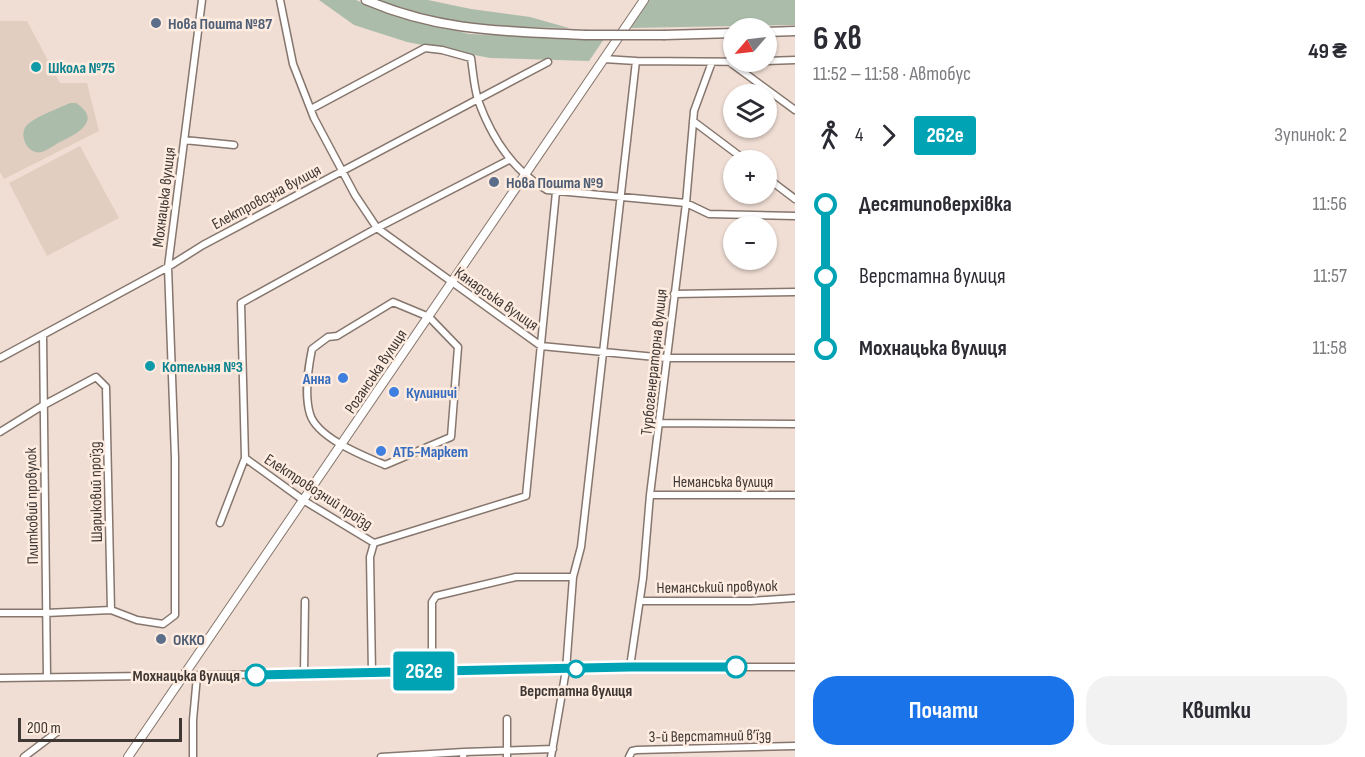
<!DOCTYPE html>
<html lang="uk">
<head>
<meta charset="utf-8">
<style>
  body { margin:0; font-family:"Sofia Sans Condensed",sans-serif; background:#f2f2f3; color:#2b2b33; height:100vh; display:flex; flex-direction:column; font-size:22px; white-space:nowrap }
  * { box-sizing:border-box; margin:0 }
  p { font-size:20px; color:#7c7c81 }
  .icon { flex:none; width:33px; height:33px; fill:none; stroke:currentColor; stroke-width:2; stroke-linecap:round; stroke-linejoin:round }
  .map { position:relative; flex:1; overflow:hidden }
  .details { display:flex; flex-direction:column; background:#fff; width:570px }
  .details>* { flex:none }
  .badge { padding:0 12px; border-radius:4px; font-size:21px; line-height:39px }
  .needle { width:39px; rotate:242deg }
  .controls { position:absolute; left:723px; top:18px; display:grid; gap:12px }
  .controls a { display:grid; place-items:center; width:54px; height:54px; border-radius:50%; background:#fff; box-shadow:0 2px 4px #0004; font-size:30px }
  .scale { position:absolute; left:18px; bottom:15px; width:164px; box-sizing:border-box; padding-left:6px; border:3px solid #3e3733; border-top:0; font-size:16px; line-height:21px; white-space:nowrap; color:#3e3733; -webkit-text-stroke:4px #feece1; paint-order:stroke }
  .map>.badge { position:absolute; translate:-50% -50%; box-shadow:0 0 0 3px #fff }
  .legs { display:flex; align-items:center; gap:9px; height:66px; padding:0 18px; font-size:20px }
  .legs p { margin-inline-start:auto }
  .head { display:flex; align-items:center; justify-content:space-between; height:102px; padding:0 18px }
  h1 { font-size:33px; font-weight:700; line-height:45px }
  .cta { display:flex; gap:12px; margin-top:auto; padding:12px 18px }
  .cta a { flex:1; height:69px; border-radius:24px; background:#1a73e8; color:#fff; font-size:24px; font-weight:700; line-height:69px; text-align:center }
  .cta a+a { background:#f2f2f3; color:#2b2b33 }
  ul { padding:0 18px; list-style:none }
  li { display:flex; align-items:center; gap:21px; height:72px; font-size:22px }
  li i { display:grid; place-items:center; width:9px; height:100%; margin:0 8px; background:currentColor }
  li i::after { content:''; width:15px; height:15px; margin:-8px; border:4px solid; border-radius:50%; background:#fff }
  li p { margin-inline-start:auto }
  li:first-child i { background:linear-gradient(#0000 50%,currentColor 0) }
  li:last-child i { background:linear-gradient(currentColor 50%,#0000 0) }
  main { display:flex; flex:1; min-height:0 }
  .map>svg:first-child { display:block }
  .education { fill:#e2cec1 }
  .green { fill:#abbdaa }
  .lines { fill:none; stroke-linecap:round; stroke-linejoin:round }
  .minor-casing { stroke:#86766d; stroke-width:9 }
  .major-casing { stroke:#86766d; stroke-width:10 }
  .highway-casing { stroke:#86766d; stroke-width:11 }
  .minor { stroke:#fff; stroke-width:6 }
  .major { stroke:#fff; stroke-width:8 }
  .highway { stroke:#fff; stroke-width:8 }
  .highway-bridge-casing { stroke:#86766d; stroke-width:11; stroke-linecap:butt }
  .highway-bridge { stroke:#fff; stroke-width:8 }
  .line-1-casing { stroke:#fff; stroke-width:14 }
  .line-1 { stroke:#00a3b4; stroke-width:9 }
  .service-dot { fill:#5c6f8a; stroke:#feece1; stroke-width:2 }
  .culture-dot { fill:#0f9aa8; stroke:#feece1; stroke-width:2 }
  .shop-dot { fill:#3f7fe0; stroke:#feece1; stroke-width:2 }
  .stop-1-dot { fill:#fff; stroke:#00a3b4; stroke-width:3 }
  .labels { text-anchor:middle; stroke-width:5; stroke-linejoin:round; paint-order:stroke }
  .service-label { font-size:16px; font-weight:bold; fill:#4e5e75; stroke:#feece1; text-anchor:start }
  .culture-label { font-size:16px; font-weight:bold; fill:#0d838f; stroke:#feece1; text-anchor:start }
  .street-label { font-size:16px; fill:#3e3733; stroke:#feece1 }
  .shop-label { font-size:16px; font-weight:bold; fill:#366cbe; stroke:#feece1; text-anchor:start }
  .stop-label { font-size:16px; font-weight:bold; fill:#3e3733; stroke:#feece1; text-anchor:end }
</style>
</head>
<body>
<main>
<div class="map">
<svg width="795" height="757" viewBox="0 0 795 757">
  <rect width="100%" height="100%" fill="#f0ded4"/>
  <path class="education" d="M0,21H27L60,83H87L99,131L4,179L0,172Z
    M80,146L119,218L47,256L9,183Z"/>
  <path class="green" d="M319,0H356L385,13L469,34L604,39L589,61L490,58L407,42L354,25Z
    M379,0H428L471,9L530,17L569,28C499,27 446,25 379,0Z
    M649,0H795V25L630,28Z
    M70,103H76C104,121 75,135 58,143C53,146 47,150 42,152C27,156 17,133 28,124C39,115 57,109 70,103Z"/>
  <g class="lines">
    <g class="minor-casing">
      <path id="minor" d="M280,0L293,64L314,118L355,195L377,228L541,346L666,358H795
        M604,59L636,61L764,62
        M766,61L795,60
        M731,63L795,110
        M311,109L425,48L442,50L471,58C473,72 474,87 478,100C491,136 513,171 547,190L686,203L709,214L795,216
        M693,121L745,160
        M184,140L234,145
        M509,160L377,228L241,303L245,458L303,500L374,543L526,496L556,192
        M766,177L795,199
        M674,294L795,292
        M393,302L429,317L458,347L451,437L385,465C364,456 317,438 310,414C304,394 308,369 312,349L328,337L337,336Z
        M43,335L47,677
        M0,358L168,267L203,245L548,62
        M660,423L795,424
        M0,432L42,406L96,377L106,387L111,610L46,613H0
        M650,495H795
        M220,523L245,458
        M640,601H751L795,598
        M111,610L137,620L163,624L175,615V458L168,267L202,0
        M630,667L643,578L650,495L686,203L694,111L712,62
        M432,671V602L436,596L516,577H573
        M372,673L370,557L374,543
        M304,674L305,601
        M0,678L566,670L630,667H795
        M464,752L553,749
        M24,757L57,732
        M193,757V720L197,676
        M381,757L464,752L463,757
        M507,757V719
        M551,757L566,670L573,577L581,547L636,61
        M629,757L632,751L637,750L795,746"/>
    </g>
    <g class="major-casing">
      <path id="major" d="M128,757L644,0"/>
    </g>
    <g class="highway-casing">
      <path id="highway" d="M366,0C441,32 505,31 585,35
        M766,32L795,31
        M665,35L734,33"/>
    </g>
    <use href="#minor" class="minor"/>
    <use href="#major" class="major"/>
    <use href="#highway" class="highway"/>
    <g class="highway-bridge-casing">
      <path id="highway-bridge" d="M585,35H665"/>
    </g>
    <use href="#highway-bridge" class="highway-bridge"/>
  </g>
  <g class="lines">
    <g class="line-1-casing">
      <path id="line-1" d="M256,675L630,667H736"/>
    </g>
    <use href="#line-1" class="line-1"/>
  </g>
  <g class="service-dot">
    <circle cx="156" cy="23" r="6"/>
    <circle cx="494" cy="182" r="6"/>
    <circle cx="161" cy="639" r="6"/>
  </g>
  <g class="culture-dot">
    <circle cx="36" cy="67" r="6"/>
    <circle cx="150" cy="366" r="6"/>
  </g>
  <g class="shop-dot">
    <circle cx="343" cy="378" r="6"/>
    <circle cx="394" cy="392" r="6"/>
    <circle cx="381" cy="451" r="6"/>
  </g>
  <g class="stop-1-dot">
    <circle cx="736" cy="667" r="10"/>
    <circle cx="576" cy="669" r="8"/>
    <circle cx="256" cy="675" r="10"/>
  </g>
  <g class="labels">
    <g class="service-label">
      <text x="168" y="29">Нова Пошта №87</text>
      <text x="506" y="188">Нова Пошта №9</text>
      <text x="173" y="645">ОККО</text>
    </g>
    <g class="culture-label">
      <text x="48" y="73">Школа №75</text>
      <text x="162" y="372">Котельня №3</text>
    </g>
    <g class="street-label">
      <text transform="translate(266 196) rotate(-28)" y="6">Електровозна вулиця</text>
      <text transform="translate(163 197) rotate(-83)" y="6">Мохнацька вулиця</text>
      <text transform="translate(497 298) rotate(35)" y="6">Канадська вулиця</text>
      <text transform="translate(653 362) rotate(-84)" y="6">Турбогенераторна вулиця</text>
      <text transform="translate(375 371) rotate(-56)" y="6">Роганська вулиця</text>
      <text x="723" y="487">Неманська вулиця</text>
      <text transform="translate(319 491) rotate(33)" y="6">Електровозний проїзд</text>
      <text transform="translate(95 492) rotate(-91)" y="6">Шариковий проїзд</text>
      <text transform="translate(31 506) rotate(-91)" y="6">Плитковий провулок</text>
      <text transform="translate(717 586) rotate(-1)" y="6">Неманський провулок</text>
      <text transform="translate(710 735) rotate(-1)" y="6">3-й Верстатний в’їзд</text>
    </g>
    <g class="shop-label">
      <text x="331" y="384" text-anchor="end">Анна</text>
      <text x="406" y="398">Кулиничі</text>
      <text x="393" y="457">АТБ-Маркет</text>
    </g>
    <g class="stop-label">
      <text x="240" y="681">Мохнацька вулиця</text>
      <text x="576" y="696" text-anchor="middle">Верстатна вулиця</text>
    </g>
  </g>
</svg>
<div class="controls">
<a><svg class="needle" viewBox="-14 -14 28 28"><path d="M0-13l5 13h-10z" fill="#e53935"/><path d="M0 13l5-13h-10z" fill="#7c7c81"/></svg></a>
<a><svg class="icon" aria-label="layers" viewBox="0 0 24 24"><path d="M12 4l9 5-9 5-9-5zM3 14l9 5 9-5"/></svg></a>
<a>+</a>
<a>−</a>
</div>
<div class="scale">200 m</div>
<b class="badge" style="left:424px;top:671px;background:#00a3b4;color:#fff">262е</b>
</div>
<section class="details">
<div class="head"><div><h1>6 хв</h1><p>11:52 – 11:58 · Автобус</p></div><b>49 ₴</b></div>
<div class="legs"><svg class="icon" aria-label="walk" viewBox="0 0 24 24"><circle cx="13" cy="4" r="2"/><path d="M13 8l-2 6 4 7M11 14l-3 7M7 12l3-4h3l4 4"/></svg>4<svg class="icon" aria-label="forward" viewBox="0 0 24 24"><path d="M9 5l7 7-7 7"/></svg><b class="badge" style="background:#00a3b4;color:#fff">262е</b><p>Зупинок: 2</p></div>
<ul>
<li><i style="color:#00a3b4"></i><b>Десятиповерхівка</b><p>11:56</p></li>
<li><i style="color:#00a3b4"></i><span>Верстатна вулиця</span><p>11:57</p></li>
<li><i style="color:#00a3b4"></i><b>Мохнацька вулиця</b><p>11:58</p></li>
</ul>
<div class="cta"><a>Почати</a><a>Квитки</a></div>
</section>
</main>
</body>
</html>
